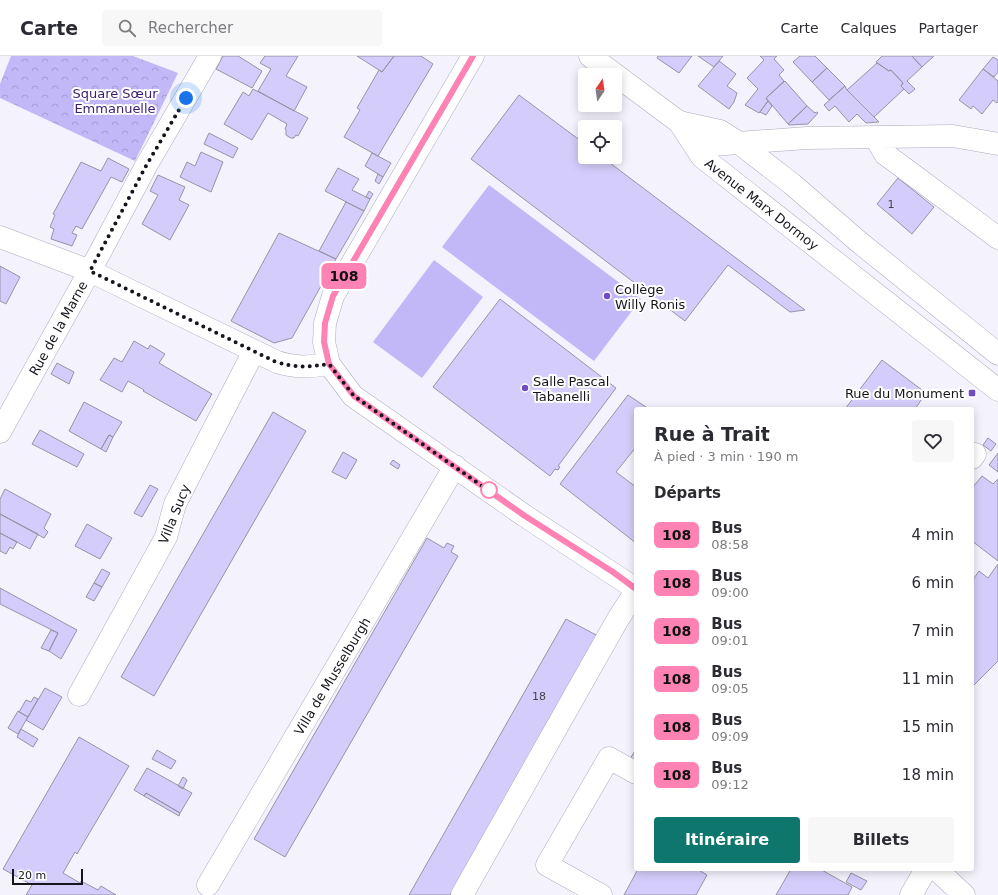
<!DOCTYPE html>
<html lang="fr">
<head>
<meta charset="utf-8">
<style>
  body { margin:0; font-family:"DejaVu Sans",sans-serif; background:#f7f7f7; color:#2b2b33; height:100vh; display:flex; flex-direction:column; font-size:15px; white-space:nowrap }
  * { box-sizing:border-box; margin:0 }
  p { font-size:13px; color:#7c7c81 }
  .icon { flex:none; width:22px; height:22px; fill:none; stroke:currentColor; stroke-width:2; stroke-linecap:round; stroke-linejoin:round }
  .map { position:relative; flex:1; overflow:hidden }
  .drawer { position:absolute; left:634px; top:351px; width:340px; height:464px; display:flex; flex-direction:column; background:#fff; border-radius:4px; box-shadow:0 2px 10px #0003 }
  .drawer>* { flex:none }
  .badge { padding:0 8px; border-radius:6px; font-size:14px; line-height:26px }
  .needle { width:26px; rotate:13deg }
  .buttons { position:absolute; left:578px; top:12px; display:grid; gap:8px }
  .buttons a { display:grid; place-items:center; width:44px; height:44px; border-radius:4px; background:#fff; box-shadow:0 2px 10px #0003; font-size:20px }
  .scale { position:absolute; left:12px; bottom:10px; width:71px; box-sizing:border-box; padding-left:4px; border:2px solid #16151b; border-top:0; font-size:11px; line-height:14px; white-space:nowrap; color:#16151b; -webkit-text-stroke:3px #fff; paint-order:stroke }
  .you { position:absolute; width:20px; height:20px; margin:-10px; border:3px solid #fff; border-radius:50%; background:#1a73e8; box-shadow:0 0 0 6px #1a73e833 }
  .map>.badge { position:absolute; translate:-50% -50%; box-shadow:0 0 0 2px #fff }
  h2 { padding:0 20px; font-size:15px; line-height:36px }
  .round { display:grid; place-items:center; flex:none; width:42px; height:42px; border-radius:4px; background:#f7f7f7 }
  .head { display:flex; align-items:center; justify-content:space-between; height:68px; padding:0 20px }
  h1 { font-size:19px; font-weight:800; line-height:30px }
  .primary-button { display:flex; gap:8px; margin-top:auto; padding:8px 20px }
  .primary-button a { flex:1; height:46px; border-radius:4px; background:#0f766e; color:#fff; font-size:16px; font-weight:800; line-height:46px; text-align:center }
  .primary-button a+a { background:#f7f7f7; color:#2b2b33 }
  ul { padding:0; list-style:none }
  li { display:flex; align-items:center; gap:12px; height:48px; padding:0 20px }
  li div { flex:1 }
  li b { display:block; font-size:15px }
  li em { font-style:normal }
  li .badge { min-width:44px; font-weight:700; text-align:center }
  header { display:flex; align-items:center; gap:24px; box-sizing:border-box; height:56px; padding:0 20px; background:#fff; border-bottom:1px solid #e1e1e2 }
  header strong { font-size:19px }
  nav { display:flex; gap:22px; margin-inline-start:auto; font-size:14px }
  .search { width:280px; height:36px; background:#f7f7f7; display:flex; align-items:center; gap:10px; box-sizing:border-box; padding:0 14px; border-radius:4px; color:#7c7c81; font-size:15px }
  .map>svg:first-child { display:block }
  .park { fill:url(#park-crowns) }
  .pitch { fill:#c3b8f7 }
  .building { fill:#d4ccfa; stroke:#9794a5 }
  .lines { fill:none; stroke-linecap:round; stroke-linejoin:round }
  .minor-casing { stroke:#afacbe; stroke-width:23 }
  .major-casing { stroke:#afacbe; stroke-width:23 }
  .minor { stroke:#fff; stroke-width:22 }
  .major { stroke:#fff; stroke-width:22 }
  .line-casing { stroke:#fff; stroke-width:9 }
  .line { stroke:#ff82b4; stroke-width:6 }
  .walk { stroke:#16151b; stroke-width:4; stroke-dasharray:0 7.2 }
  .poi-dot { fill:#6f4cc5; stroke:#fff; stroke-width:1.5 }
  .stop-dot { fill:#fff; stroke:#ff82b4; stroke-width:2 }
  .labels { text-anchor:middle; stroke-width:4; stroke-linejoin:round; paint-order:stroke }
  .number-label { font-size:11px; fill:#464353 }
  .park-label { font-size:13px; fill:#3a1d72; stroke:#fff }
  .street-label { font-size:13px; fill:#16151b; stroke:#fff }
  .poi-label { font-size:13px; fill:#16151b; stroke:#fff; text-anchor:start }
</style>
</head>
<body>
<header>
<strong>Carte</strong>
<div class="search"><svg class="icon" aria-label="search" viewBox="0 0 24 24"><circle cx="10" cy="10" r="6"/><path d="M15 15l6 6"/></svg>Rechercher</div>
<nav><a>Carte</a><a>Calques</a><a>Partager</a></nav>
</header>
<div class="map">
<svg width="998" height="839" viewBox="0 0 998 839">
  <defs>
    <pattern id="park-crowns" width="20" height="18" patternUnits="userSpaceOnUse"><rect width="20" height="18" fill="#c3b8f7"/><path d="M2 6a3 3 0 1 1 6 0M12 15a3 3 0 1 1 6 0" fill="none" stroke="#a79dd3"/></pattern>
  </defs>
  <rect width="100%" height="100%" fill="#f3f2fd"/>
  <path class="park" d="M11,0H133L178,17L135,105L0,42V28Z"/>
  <path class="pitch" d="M489,129L641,243L594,305L442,191Z
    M434,204L483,241L422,322L373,286Z"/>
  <path class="building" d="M223,0H238L262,15L252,32L216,13Z
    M265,0H298L286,20L307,31L294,55L258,35L271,13L260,7Z
    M357,0H394L382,16Z
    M394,0H421L433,8L378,100L344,81L360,54L357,52L379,14L382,16Z
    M658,0H692L679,17L657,2Z
    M698,0H723L714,11Z
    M760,0H777L774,3L784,14L779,19L784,25L766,42L768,45L759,57L745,49L758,33L747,22L764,4Z
    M800,0H815L827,12L812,26L793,6Z
    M882,0H912L922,11L907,25L915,33L909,38L901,30L903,27L891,14L889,15L876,6Z
    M912,0H934L922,11Z
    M993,1L998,4V16L994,21L983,13Z
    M719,5L736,18L727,30L737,37L734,46L729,53L698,30Z
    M877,7L889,15L891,14L903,27L901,30L904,33L874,61L847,34Z
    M827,12L845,30L829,44L812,26Z
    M983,13L998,25V45L997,47L993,44L982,58L973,50L971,53L959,44Z
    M785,25L807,50L788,68L766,42Z
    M845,30L847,34L879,66L866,67L857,58L849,66L835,50L829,55L824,49Z
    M253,33L308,62L298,80L296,79L294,82H291L289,81L286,79V74L285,73L287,68L268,57L252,84L224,68L243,36L249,40Z
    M519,39L585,88V101H602L805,254L790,256L728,209L685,265L471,103Z
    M768,45L772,50L766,59L760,56Z
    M807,50L815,57L816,56L818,57L808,68L789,69L788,68Z
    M209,77L238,92L233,102L204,88Z
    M201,96L223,106L211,136L180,121L187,106L195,110Z
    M372,97L391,107L383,121L365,110Z
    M108,102L129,113L122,126L111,121L82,173L76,170L72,177L77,179L72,190L51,183L54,173L50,171L55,159L53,158L81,106L101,115Z
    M338,112L359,123L352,134L370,143L364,155L325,135Z
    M378,118L383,121L379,128L375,125Z
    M158,119L185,131L179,144L189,149L170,184L142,168L158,139L150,135Z
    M898,122L934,151L912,178L877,148Z
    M369,135L373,138L370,143L366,141Z
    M346,146L364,155L336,203L319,195Z
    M279,177L336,203L292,282L274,287L231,265Z
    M0,210L20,221L6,248L0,245Z
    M500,243L616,332L558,410L560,411L558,414L555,413L550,420L433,331Z
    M134,285L148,293L150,289L165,298L159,307L212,338L196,365L143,335L144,334L128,325L122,336L100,324L114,302L122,306Z
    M882,304L926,337L915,353H845Z
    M57,307L74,316L69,328L51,318Z
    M628,339L649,353H636V391L616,416L636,431V487L560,428Z
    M84,346L122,366L113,381L109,379L101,393L69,375Z
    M273,356L306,375L154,640L121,621Z
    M40,374L84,398L77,411L32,388Z
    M109,379L113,381L106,396L101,393Z
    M988,382L996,388L991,395L983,389Z
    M343,396L357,404L346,423L332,416Z
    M998,397V416L989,409Z
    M393,404L400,409L398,413L390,408Z
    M982,420L993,428L998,423V505L972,485V432Z
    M150,429L158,433L142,461L134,457Z
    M5,433L51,458L44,472L48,476L44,482L0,458V443Z
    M0,458L38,478L30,493L0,477Z
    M87,468L112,482L100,503L75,490Z
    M0,477L17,486L13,493L10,491L6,498L0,495Z
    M427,482L444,492L447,487L454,490L451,496L458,500L285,801L254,783Z
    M998,508V605L972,631V525L979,515L988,522Z
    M102,513L110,517L102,531L94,527Z
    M94,527L102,531L94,545L86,541Z
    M0,532L77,574L61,603L49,595L58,577L0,548Z
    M566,563L598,580L450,839H409Z
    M51,574L58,577L49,595L41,592Z
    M45,632L62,641L43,674L26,664Z
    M34,641L38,643L28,661L19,656L26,644L31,646Z
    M18,655L28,661L18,678L8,672Z
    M21,673L38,683L33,691L17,681Z
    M79,681L129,710L77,798L75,796L63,817L80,827L81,825L98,834L101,830L116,839H26L32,829L3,813Z
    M636,693V707L630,703Z
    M157,694L176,705L171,713L152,703Z
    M147,712L192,737L180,757L146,737L144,740L134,734Z
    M183,721L187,724L183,733L178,730Z
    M146,737L180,757L179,760L144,740Z
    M638,813H697L707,819L696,839H624Z
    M791,813H820L852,831L848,839H776Z
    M851,817L867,825L861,834L846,826Z"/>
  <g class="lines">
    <g class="minor-casing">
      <path id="minor" d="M473,0L333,240L325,267L324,286L329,308L353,340L525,460L636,533
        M680,66L711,89L807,82L953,80L998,88
        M876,82L885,98L998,182
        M0,181L90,215L277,306C296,312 309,311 329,308
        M0,376L97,202L146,110L210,0
        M972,402L975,398
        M79,639L166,481L175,448L254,295
        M936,813L964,839
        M208,829L455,410
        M462,839L618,563L636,535
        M601,839L547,809L609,702L636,717
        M911,839L926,813"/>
    </g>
    <g class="major-casing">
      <path id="major" d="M590,0L679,66L702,101L998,334
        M679,66L720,75L739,87L792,128L859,186L998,298"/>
    </g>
    <use href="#minor" class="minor"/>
    <use href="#major" class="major"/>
  </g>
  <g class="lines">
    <g class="line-casing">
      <path id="line" d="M473,0L333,240L325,267L324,286L329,308L354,340L525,460L613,516L636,533"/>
    </g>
    <use href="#line" class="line"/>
    <path class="walk" d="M186,42L146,110L90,215L276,306C296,312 309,311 329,308L354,340L492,437L489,434"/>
  </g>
  <g class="poi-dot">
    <circle cx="607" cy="240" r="4"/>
    <circle cx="525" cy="332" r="4"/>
    <rect x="968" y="333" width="8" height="8" rx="2"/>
  </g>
  <circle class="stop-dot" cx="489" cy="434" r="8"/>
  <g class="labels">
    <g class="number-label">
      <text x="891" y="152">1</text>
      <text x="539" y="644">18</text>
    </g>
    <g class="park-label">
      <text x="115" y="42">Square Sœur<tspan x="115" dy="15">Emmanuelle</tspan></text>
    </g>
    <g class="street-label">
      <text transform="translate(762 148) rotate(38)" y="5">Avenue Marx Dormoy</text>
      <text transform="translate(58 272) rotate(-61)" y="5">Rue de la Marne</text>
      <text transform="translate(174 458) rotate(-68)" y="5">Villa Sucy</text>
      <text transform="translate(332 620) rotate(-59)" y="5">Villa de Musselburgh</text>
    </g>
    <g class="poi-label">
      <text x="615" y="238">Collège<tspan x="615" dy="15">Willy Ronis</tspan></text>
      <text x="533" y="330">Salle Pascal<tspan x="533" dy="15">Tabanelli</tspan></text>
      <text x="964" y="342" text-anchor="end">Rue du Monument</text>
    </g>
  </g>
</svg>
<div class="buttons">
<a><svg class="needle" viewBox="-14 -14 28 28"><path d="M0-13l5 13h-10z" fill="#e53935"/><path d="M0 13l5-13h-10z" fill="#7c7c81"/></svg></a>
<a><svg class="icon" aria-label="locate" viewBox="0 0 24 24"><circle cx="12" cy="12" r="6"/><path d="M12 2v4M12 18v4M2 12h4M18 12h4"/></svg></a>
</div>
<div class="scale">20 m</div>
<div class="you" style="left:186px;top:42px"></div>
<b class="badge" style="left:344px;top:220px;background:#ff82b4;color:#111">108</b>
<section class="drawer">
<div class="head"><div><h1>Rue à Trait</h1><p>À pied · 3 min · 190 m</p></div><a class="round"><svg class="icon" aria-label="heart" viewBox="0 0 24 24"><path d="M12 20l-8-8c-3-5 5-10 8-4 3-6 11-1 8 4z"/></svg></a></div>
<h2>Départs</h2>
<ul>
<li><span class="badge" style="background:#ff82b4;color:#111">108</span><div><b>Bus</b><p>08:58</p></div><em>4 min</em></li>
<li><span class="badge" style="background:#ff82b4;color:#111">108</span><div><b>Bus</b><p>09:00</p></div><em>6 min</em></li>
<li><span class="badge" style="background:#ff82b4;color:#111">108</span><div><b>Bus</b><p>09:01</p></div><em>7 min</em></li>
<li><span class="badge" style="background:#ff82b4;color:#111">108</span><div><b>Bus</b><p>09:05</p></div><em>11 min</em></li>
<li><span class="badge" style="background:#ff82b4;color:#111">108</span><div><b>Bus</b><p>09:09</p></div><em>15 min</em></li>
<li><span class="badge" style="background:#ff82b4;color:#111">108</span><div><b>Bus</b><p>09:12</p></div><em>18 min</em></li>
</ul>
<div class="primary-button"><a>Itinéraire</a><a>Billets</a></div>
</section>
</div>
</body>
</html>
